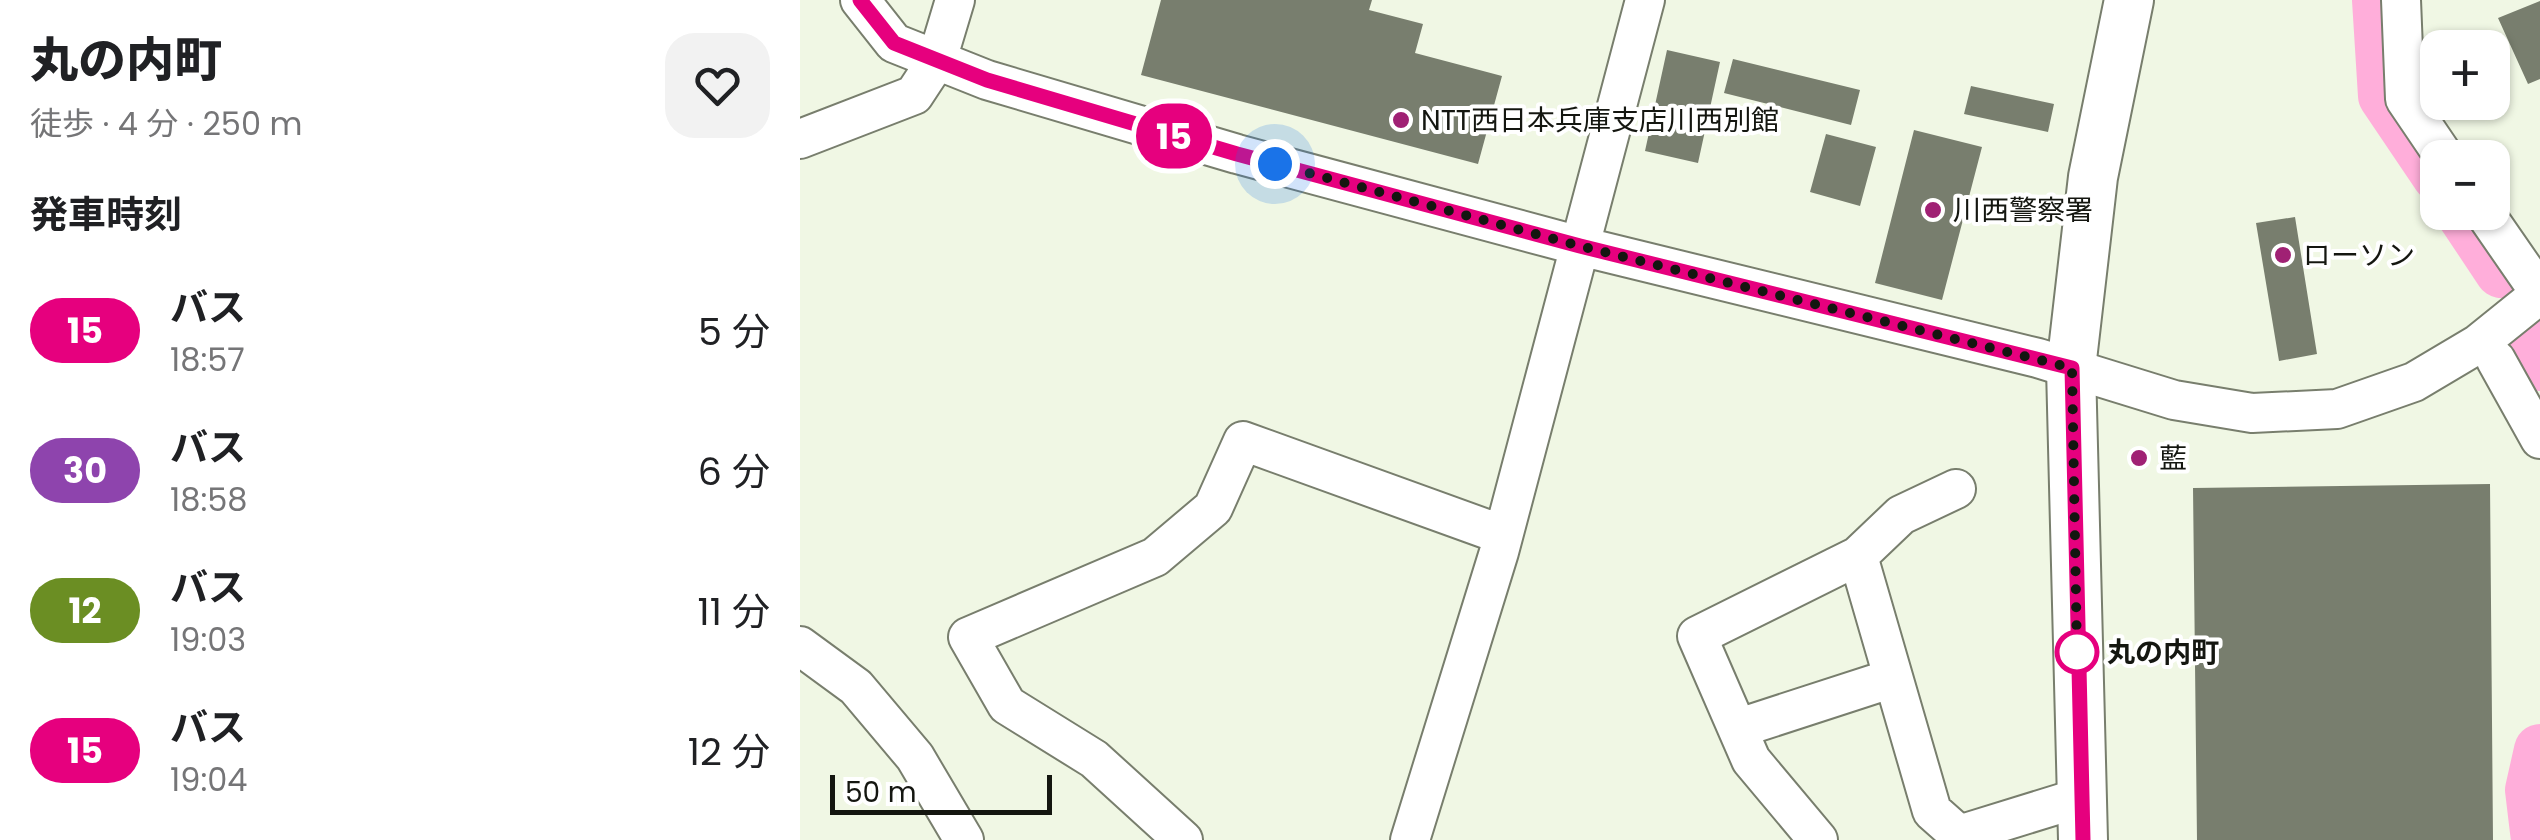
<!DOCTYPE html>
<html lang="ja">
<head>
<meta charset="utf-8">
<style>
  body { margin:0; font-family:Poppins,"Noto Sans JP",sans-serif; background:#f2f2f2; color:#202124; height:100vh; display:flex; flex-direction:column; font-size:38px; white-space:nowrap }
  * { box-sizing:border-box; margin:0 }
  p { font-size:32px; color:#757577 }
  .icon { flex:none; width:55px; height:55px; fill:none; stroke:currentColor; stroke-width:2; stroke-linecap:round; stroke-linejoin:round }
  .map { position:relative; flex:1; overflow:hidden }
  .panel { display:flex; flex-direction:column; background:#fff; width:800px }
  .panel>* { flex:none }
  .badge { padding:0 20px; border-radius:32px; font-size:35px; line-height:65px }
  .controls { position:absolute; left:1620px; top:30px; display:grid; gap:20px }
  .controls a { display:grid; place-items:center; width:90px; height:90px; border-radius:20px; background:#fff; box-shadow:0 2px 8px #0004; font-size:50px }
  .scale { position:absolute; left:30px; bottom:25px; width:222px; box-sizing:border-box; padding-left:10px; border:5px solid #141610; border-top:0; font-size:28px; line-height:35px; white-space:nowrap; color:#141610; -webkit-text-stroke:8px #fff; paint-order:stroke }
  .you { position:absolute; width:50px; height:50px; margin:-25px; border:8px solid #fff; border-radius:50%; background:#1a73e8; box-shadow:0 0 0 15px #1a73e833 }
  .map>.badge { position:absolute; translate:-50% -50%; box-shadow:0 0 0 5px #fff }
  h2 { padding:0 30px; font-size:38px; line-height:90px }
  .round { display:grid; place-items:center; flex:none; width:105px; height:105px; border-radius:30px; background:#f2f2f2 }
  .summary { display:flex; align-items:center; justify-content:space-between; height:170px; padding:0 30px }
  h1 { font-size:48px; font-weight:800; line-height:75px }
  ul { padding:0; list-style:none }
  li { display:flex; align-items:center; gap:30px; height:140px; padding:0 30px }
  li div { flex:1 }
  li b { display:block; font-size:38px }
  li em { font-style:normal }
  li .badge { min-width:110px; font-weight:700; text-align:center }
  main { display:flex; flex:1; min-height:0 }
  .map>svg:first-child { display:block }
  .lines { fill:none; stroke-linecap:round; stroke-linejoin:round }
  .river { stroke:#ffaeda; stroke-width:52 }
  .building { fill:#787e6e }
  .minor-casing { stroke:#787e6d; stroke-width:42 }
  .major-casing { stroke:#787e6d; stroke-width:52 }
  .minor { stroke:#fff; stroke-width:38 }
  .major { stroke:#fff; stroke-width:48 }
  .line-casing { stroke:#fff; stroke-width:22 }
  .line { stroke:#e6007e; stroke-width:15 }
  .walk { stroke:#141610; stroke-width:10; stroke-dasharray:0 18 }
  .poi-dot { fill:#a02174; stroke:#fff; stroke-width:4 }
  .stop-dot { fill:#fff; stroke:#e6007e; stroke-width:5 }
  .labels { text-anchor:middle; stroke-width:8; stroke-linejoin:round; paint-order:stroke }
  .poi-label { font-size:28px; fill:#141610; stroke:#fff; text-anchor:start }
  .stop-label { font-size:28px; font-weight:bold; fill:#141610; stroke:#fff; text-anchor:start }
</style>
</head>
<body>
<main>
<section class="panel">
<div class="summary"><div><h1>丸の内町</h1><p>徒歩 · 4 分 · 250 m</p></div><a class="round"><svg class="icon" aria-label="heart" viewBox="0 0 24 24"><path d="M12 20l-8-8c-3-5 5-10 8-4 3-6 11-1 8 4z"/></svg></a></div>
<h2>発車時刻</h2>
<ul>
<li><span class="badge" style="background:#e6007e;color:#fff">15</span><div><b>バス</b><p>18:57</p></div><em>5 分</em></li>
<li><span class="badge" style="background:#8e44ad;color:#fff">30</span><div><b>バス</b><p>18:58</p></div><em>6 分</em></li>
<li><span class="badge" style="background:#6b8e23;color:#fff">12</span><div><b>バス</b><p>19:03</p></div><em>11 分</em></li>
<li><span class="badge" style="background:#e6007e;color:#fff">15</span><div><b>バス</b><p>19:04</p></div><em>12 分</em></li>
</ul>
</section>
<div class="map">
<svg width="1740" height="840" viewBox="0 0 1740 840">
  <rect width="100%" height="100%" fill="#f0f7e4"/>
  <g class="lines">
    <path class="river" d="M1578,0L1584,96L1638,176
      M1661,212L1701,272
      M1732,345L1740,365
      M1737,840L1731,790L1740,750"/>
  </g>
  <path class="building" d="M361,0H572L569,10L623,24L615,53L702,76L678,164L341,75Z
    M1740,1V79L1728,84L1698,18Z
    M867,50L920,62L898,163L845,151Z
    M933,59L1060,90L1051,125L924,93Z
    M1171,86L1254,104L1248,132L1164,114Z
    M1114,130L1182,147L1142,300L1075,283Z
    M1026,134L1076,147L1060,206L1010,192Z
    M1495,217L1517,354L1479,361L1456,223Z
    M1690,484L1693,840H1397L1393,488Z"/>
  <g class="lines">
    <g class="minor-casing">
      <path id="minor" d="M60,0L94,43L187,80L437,154L780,246L1238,358L1374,400L1452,413L1537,409L1614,382L1678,344L1740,294
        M1601,0L1605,99L1645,158
        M0,139L114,95L137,60L155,0
        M1684,212L1740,293
        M1696,360L1740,439
        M1058,556L1101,515L1156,489
        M0,646L56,687L115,757L164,840
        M939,728L1093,678
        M383,840L294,759L207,705L168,637L355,557L413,508L443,441L703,535
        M610,840L699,552L845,0
        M1018,840L951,760L897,636L1058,556L1132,811L1159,835L1282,797"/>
    </g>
    <g class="major-casing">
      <path id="major" d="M1283,840L1271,368L1293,177L1329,0"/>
    </g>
    <use href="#minor" class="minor"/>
    <use href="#major" class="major"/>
  </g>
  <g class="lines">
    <g class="line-casing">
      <path id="line" d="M60,0L94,43L187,80L437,154L780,246L1272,368L1283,840"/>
    </g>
    <use href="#line" class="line"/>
    <path class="walk" d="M475,164L780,246L1272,368L1277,654V652"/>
  </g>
  <g class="poi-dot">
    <circle cx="601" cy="120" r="10"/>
    <circle cx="1133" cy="210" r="10"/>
    <circle cx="1483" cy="255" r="10"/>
    <circle cx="1339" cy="458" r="10"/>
  </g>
  <circle class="stop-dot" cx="1277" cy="652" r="20"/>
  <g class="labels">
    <g class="poi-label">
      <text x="621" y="130">NTT西日本兵庫支店川西別館</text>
      <text x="1153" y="220">川西警察署</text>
      <text x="1503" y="265">ローソン</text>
      <text x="1359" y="468">藍</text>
    </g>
    <g class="stop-label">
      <text x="1307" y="662">丸の内町</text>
    </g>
  </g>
</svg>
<div class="controls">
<a>+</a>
<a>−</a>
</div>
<div class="scale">50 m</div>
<div class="you" style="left:475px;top:164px"></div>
<b class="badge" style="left:374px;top:136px;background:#e6007e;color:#fff">15</b>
</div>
</main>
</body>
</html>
